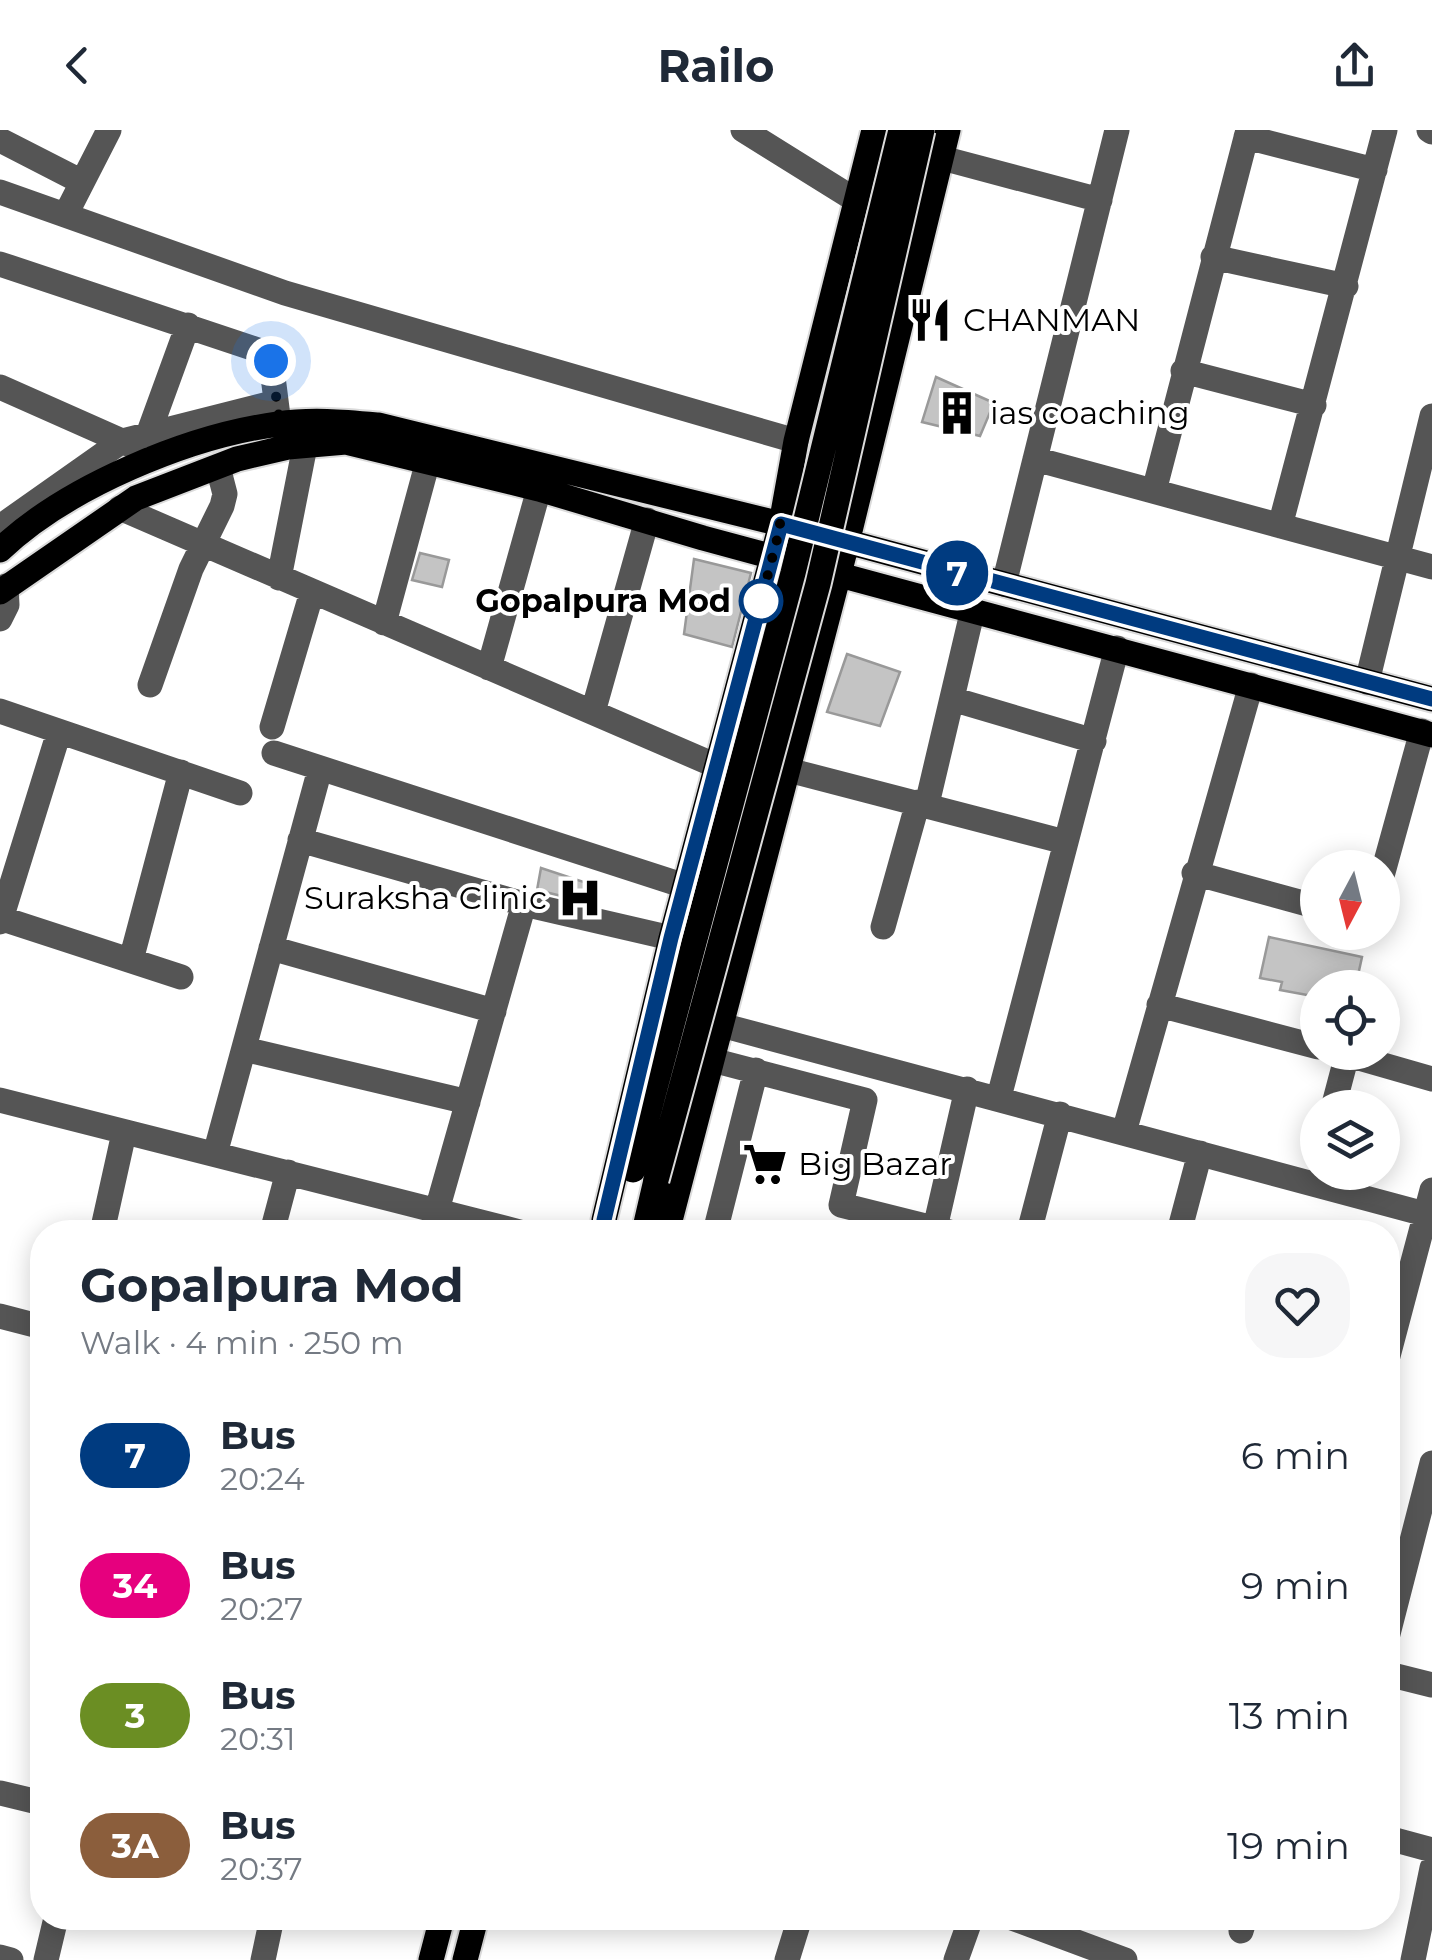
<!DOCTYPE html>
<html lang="en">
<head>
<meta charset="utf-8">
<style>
  body { margin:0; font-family:Montserrat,sans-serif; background:#f6f6f7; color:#1f2937; height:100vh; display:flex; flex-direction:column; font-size:38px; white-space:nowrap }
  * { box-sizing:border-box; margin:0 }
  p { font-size:32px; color:#747a83 }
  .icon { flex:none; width:55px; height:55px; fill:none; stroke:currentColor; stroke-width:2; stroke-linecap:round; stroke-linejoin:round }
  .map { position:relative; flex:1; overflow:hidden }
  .panel { position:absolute; left:30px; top:1090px; width:1370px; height:710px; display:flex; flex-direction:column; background:#fff; border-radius:40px; box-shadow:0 5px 25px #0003 }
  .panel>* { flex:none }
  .badge { padding:0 20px; border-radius:32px; font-size:35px; line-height:65px }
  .needle { width:65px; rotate:187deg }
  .buttons { position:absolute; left:1300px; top:720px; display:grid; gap:20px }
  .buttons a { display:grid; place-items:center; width:100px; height:100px; border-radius:50%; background:#fff; box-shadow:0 5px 25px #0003; font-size:50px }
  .you { position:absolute; width:50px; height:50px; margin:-25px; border:8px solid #fff; border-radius:50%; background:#1a73e8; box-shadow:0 0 0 15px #1a73e833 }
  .map>.badge { position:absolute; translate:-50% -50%; box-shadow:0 0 0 5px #fff }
  .round { display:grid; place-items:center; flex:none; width:105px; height:105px; border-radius:40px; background:#f6f6f7 }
  .headline { display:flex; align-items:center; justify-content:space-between; height:170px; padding:0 50px }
  h1 { font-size:48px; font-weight:700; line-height:75px }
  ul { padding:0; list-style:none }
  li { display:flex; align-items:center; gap:30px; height:130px; padding:0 50px }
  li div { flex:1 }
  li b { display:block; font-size:38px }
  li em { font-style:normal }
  li .badge { min-width:110px; font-weight:700; text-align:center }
  header { display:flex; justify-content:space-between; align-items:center; height:130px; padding:0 50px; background:#fff; font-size:45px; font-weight:700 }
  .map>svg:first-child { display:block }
  .building { fill:#c4c4c4; stroke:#999; stroke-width:2.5 }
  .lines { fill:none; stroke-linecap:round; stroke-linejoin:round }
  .major-casing { stroke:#dbdbdb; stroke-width:29 }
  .minor { stroke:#555; stroke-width:25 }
  .major { stroke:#000; stroke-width:25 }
  .major-bridge-casing { stroke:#dbdbdb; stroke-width:29; stroke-linecap:butt }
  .major-bridge { stroke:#000; stroke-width:25 }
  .line-casing { stroke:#fff; stroke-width:22 }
  .line { stroke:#003b80; stroke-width:15 }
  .walk { stroke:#000; stroke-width:10; stroke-dasharray:0 18 }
  .stop-dot { fill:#fff; stroke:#003b80; stroke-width:5 }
  .labels { text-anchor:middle; stroke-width:8; stroke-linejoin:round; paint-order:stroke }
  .poi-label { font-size:32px; fill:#000; stroke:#fff; text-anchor:start }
  .stop-label { font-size:32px; font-weight:bold; fill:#000; stroke:#fff; text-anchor:end }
</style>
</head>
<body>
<header><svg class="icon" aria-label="back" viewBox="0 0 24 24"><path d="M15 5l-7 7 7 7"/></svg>Railo<svg class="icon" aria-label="share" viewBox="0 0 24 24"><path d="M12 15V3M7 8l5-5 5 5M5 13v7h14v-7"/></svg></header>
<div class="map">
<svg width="1432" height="1830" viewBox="0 0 1432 1830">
  <rect width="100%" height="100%" fill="#fff"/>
  <path class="building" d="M936,247L994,273L980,306L922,292Z
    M420,423L449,430L442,457L412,450Z
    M694,429L751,443L732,517L684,504Z
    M847,524L900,542L880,596L827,582Z
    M541,738L593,755L590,773L537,760Z
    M1269,807L1362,827L1357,850L1351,849L1349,858H1318V867L1280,860L1282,852L1260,848Z"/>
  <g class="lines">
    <g class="major-casing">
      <path id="major" d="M0,420C66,357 188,306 278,294C311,289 344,292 378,295L781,394L1432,569
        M0,462L136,368L237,329L288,317L346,312L539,359L703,408L1432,605
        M608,1102L604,1090L671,808L781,394L796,311L874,0
        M644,1102L656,1050
        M667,1102L847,413L948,0
        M431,1830L442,1788
        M465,1830L476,1788"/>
    </g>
    <path class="minor" d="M743,0L857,71
      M1429,0L1432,2
      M1246,7L1375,40
      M0,10L82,52
      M942,28L1100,70
      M0,62L285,163L796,311
      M66,84L109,0
      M1213,127L1346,156
      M0,134L264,222L271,231L279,294
      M1183,241L1314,275
      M0,257L133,316
      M149,302L188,195
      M1035,329L1432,437
      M1154,361L1248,0
      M120,378L719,637
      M1280,396L1385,0
      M0,397L122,311L276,272
      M279,448L305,316
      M1004,454L1117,0
      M0,489L7,475L6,456
      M384,493L428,331
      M489,538L539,359
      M1367,552L1432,286
      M150,555L191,439L222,376L225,364L218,337
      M952,569L1094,611
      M0,581L240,663
      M593,582L647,390
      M272,597L312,462
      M274,623L688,757
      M788,640L1065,712
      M927,674L973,479
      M300,710L524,774L671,808
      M1194,743L1318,777
      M1382,746L1422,601
      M0,788L181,847
      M0,792L59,602
      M883,797L918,672
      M271,818L494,881
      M131,830L181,642
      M1159,875L1318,917
      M721,895L1432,1086
      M244,919L468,972
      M1338,922L1432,949
      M712,930L865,970L841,1075L949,1102
      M999,967L1117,518
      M0,970L520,1102
      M1333,978L1347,925
      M1124,1002L1251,555
      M215,1024L320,639
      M437,1080L524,774
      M935,1098L967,959
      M102,1102L124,1003
      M272,1102L288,1042
      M715,1102L756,940
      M1029,1102L1060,984
      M1179,1102L1200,1023
      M0,1186L42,1197
      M1388,1226L1432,1060
      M1388,1504L1432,1333
      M1388,1544L1432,1555
      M0,1663L42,1673
      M1388,1708L1432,1720
      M1012,1788L1125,1830
      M1241,1801L1245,1788
      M0,1827L11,1830
      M46,1830L56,1788
      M263,1830L272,1788
      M787,1830L800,1788
      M956,1830L971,1788
      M1413,1830L1432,1738"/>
    <use href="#major" class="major"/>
    <g class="major-bridge-casing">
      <path id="major-bridge" d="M633,1040L793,443L901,0
        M656,1050L818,454L922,0"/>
    </g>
    <use href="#major-bridge" class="major-bridge"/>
  </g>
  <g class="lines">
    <g class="line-casing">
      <path id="line" d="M608,1102L604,1090L671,808L781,394L1432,569"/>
    </g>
    <use href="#line" class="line"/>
    <path class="walk" d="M271,231L280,294L326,290L378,295L781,394L761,471"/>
  </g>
  <defs>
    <g id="restaurant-bare" transform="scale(3.45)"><path d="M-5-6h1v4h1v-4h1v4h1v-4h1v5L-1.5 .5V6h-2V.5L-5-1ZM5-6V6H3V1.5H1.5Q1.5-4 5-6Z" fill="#000" stroke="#fff" stroke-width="2.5" paint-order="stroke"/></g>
    <g id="building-bare" transform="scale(3.45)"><path d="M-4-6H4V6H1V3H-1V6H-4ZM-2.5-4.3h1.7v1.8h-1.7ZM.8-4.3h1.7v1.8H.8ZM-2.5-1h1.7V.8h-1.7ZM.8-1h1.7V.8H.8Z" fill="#000" stroke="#fff" stroke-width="2.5" paint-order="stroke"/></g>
    <g id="hospital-bare" transform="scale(3.45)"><path d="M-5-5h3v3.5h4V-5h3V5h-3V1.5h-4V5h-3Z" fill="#000" stroke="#fff" stroke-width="2.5" paint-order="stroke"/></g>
    <g id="supermarket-bare" transform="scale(3.45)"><path d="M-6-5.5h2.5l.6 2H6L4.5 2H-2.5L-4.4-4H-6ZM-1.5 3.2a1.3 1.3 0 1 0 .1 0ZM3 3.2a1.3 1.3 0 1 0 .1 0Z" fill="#000" stroke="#fff" stroke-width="2.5" paint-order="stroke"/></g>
  </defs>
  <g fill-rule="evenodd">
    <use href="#restaurant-bare" x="930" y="190"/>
    <use href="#building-bare" x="957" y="283"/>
    <use href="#hospital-bare" x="580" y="768"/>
    <use href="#supermarket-bare" x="765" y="1034"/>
  </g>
  <circle class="stop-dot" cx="761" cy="471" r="20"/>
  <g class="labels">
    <g class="poi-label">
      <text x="963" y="201">CHANMAN</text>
      <text x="990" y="294">ias coaching</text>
      <text x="547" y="779" text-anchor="end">Suraksha Clinic</text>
      <text x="798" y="1045">Big Bazar</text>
    </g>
    <g class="stop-label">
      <text x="731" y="482">Gopalpura Mod</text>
    </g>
  </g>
</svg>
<div class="buttons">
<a><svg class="needle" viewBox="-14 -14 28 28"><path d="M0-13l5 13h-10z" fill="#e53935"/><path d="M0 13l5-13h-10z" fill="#747a83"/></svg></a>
<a><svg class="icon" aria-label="locate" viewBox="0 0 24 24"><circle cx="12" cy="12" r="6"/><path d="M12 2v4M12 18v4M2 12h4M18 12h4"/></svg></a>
<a><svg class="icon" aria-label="layers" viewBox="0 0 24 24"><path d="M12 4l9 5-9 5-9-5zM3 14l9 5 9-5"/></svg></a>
</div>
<div class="you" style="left:271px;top:231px"></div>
<b class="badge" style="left:957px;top:443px;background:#003b80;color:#fff">7</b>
<section class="panel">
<div class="headline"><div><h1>Gopalpura Mod</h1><p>Walk · 4 min · 250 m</p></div><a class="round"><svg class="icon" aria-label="heart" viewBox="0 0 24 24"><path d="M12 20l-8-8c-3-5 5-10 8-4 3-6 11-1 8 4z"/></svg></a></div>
<ul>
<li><span class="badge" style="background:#003b80;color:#fff">7</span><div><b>Bus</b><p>20:24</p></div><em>6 min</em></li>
<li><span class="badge" style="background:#e6007e;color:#fff">34</span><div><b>Bus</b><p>20:27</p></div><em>9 min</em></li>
<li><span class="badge" style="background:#6b8e23;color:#fff">3</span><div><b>Bus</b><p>20:31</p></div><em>13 min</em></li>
<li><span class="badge" style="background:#8b5e3c;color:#fff">3A</span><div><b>Bus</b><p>20:37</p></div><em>19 min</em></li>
</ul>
</section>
</div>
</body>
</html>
